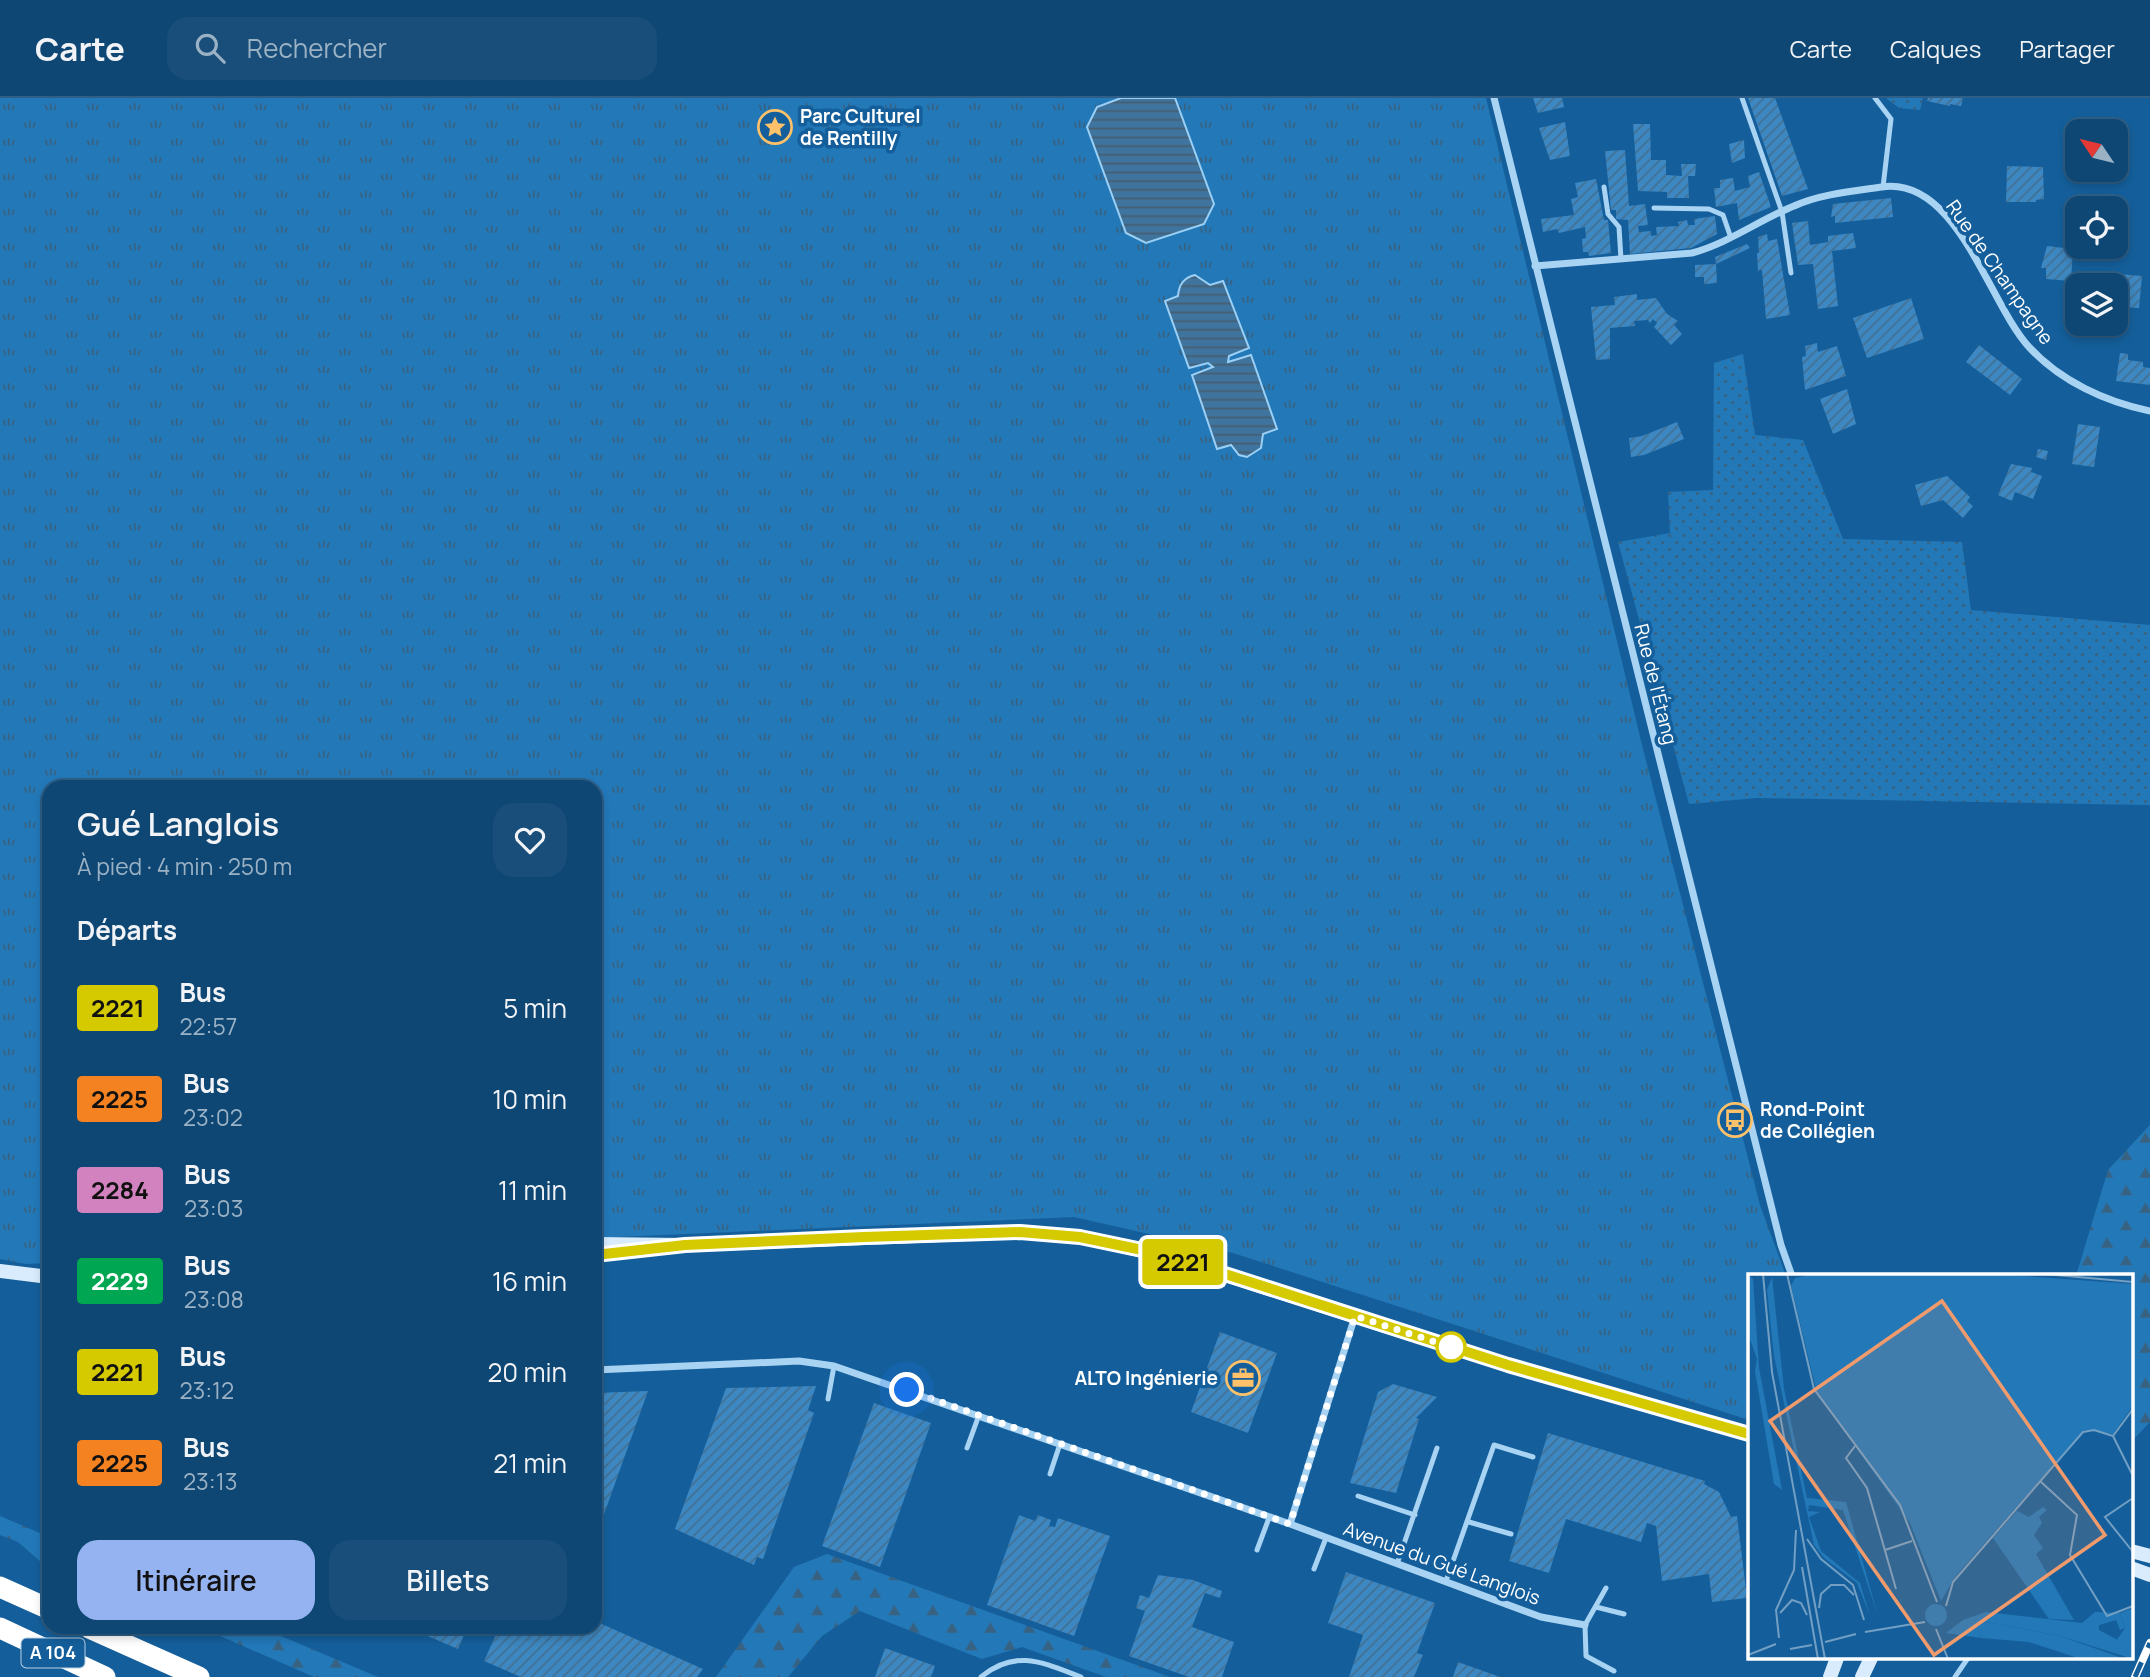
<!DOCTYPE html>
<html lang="fr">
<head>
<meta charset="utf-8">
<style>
  body { margin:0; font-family:Manrope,sans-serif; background:#184e79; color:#f1f3f6; height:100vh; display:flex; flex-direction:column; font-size:26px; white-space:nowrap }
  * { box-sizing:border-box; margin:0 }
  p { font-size:23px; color:#9bb2c5 }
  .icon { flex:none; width:38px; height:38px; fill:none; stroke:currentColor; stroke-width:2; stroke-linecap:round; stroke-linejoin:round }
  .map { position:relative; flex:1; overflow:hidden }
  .drawer { position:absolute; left:42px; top:682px; width:560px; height:854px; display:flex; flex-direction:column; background:#0f4774; border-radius:21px; box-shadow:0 4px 10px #0003,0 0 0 2px #2f5f86 }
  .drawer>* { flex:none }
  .badge { padding:0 14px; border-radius:5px; font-size:24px; line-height:46px }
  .needle { width:46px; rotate:305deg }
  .buttons { position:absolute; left:2065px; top:21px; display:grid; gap:14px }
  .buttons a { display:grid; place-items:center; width:63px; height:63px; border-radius:14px; background:#0f4774; box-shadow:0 4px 10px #0003,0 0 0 2px #2f5f86; font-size:35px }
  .you { position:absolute; width:35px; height:35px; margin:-18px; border:5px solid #fff; border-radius:50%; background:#1a73e8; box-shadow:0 0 0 10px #1a73e833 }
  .map>.badge { position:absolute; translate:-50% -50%; box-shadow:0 0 0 4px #fff }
  h2 { padding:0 35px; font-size:26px; line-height:63px }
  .round { display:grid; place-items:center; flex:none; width:74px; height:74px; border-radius:21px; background:#184e79 }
  .summary { display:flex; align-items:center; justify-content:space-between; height:119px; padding:0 35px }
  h1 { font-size:33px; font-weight:600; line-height:52px }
  .cta { display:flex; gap:14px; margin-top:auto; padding:14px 35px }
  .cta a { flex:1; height:80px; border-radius:21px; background:#95b2f1; color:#111; font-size:28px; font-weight:600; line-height:80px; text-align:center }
  .cta a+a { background:#184e79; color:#f1f3f6 }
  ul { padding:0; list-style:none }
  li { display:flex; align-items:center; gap:21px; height:91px; padding:0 35px }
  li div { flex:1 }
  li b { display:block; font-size:26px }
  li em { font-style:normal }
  li .badge { min-width:77px; font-weight:700; text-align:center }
  header { display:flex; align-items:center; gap:42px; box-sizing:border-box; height:98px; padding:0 35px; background:#0f4774; border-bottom:2px solid #2f5f86 }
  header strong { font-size:33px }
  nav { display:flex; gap:38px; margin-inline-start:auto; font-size:24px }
  .search { width:490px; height:63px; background:#184e79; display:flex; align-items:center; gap:18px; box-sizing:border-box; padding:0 24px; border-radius:21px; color:#9bb2c5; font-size:26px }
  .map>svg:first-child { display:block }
  .grass { fill:url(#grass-dots) }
  .forest { fill:url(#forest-firs) }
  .park { fill:url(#park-tufts) }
  .water { fill:url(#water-rules); stroke:#9bd0f6; stroke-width:2 }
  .building { fill:url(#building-hatch) }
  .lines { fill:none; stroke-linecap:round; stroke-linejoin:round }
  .service { stroke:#a9d3f3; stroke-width:5 }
  .minor { stroke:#a9d3f3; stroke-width:7 }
  .secondary { stroke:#d8ecfd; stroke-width:14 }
  .motorway { stroke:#fff; stroke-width:21 }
  .rail-casing { stroke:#fff; stroke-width:8 }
  .rail { stroke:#145f9b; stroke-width:5; stroke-dasharray:16; stroke-linecap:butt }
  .line-casing { stroke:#fff; stroke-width:16 }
  .line { stroke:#d5c900; stroke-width:10 }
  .walk { stroke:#fff; stroke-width:7; stroke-dasharray:0 12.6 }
  .stop-dot { fill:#fff; stroke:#d5c900; stroke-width:3.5 }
  .labels { text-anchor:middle; stroke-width:7; stroke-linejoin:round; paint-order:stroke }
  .shield { fill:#145f9b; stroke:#b8cfe1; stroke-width:2 }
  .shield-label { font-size:18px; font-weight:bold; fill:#fff }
  .poi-label { font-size:19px; font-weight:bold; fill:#fff; stroke:#145f9b; text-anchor:start }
  .street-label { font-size:19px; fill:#fff; stroke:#145f9b }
  .inset-road { fill:none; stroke:#729fc3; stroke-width:2 }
  .view { fill:#f19b6d; fill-opacity:0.15; stroke:#f19b6d; stroke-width:3.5 }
  .inset-edge { fill:none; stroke:#fff; stroke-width:3.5 }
</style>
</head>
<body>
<header>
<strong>Carte</strong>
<div class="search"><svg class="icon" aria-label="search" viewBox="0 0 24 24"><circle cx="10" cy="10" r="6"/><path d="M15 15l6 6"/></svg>Rechercher</div>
<nav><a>Carte</a><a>Calques</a><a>Partager</a></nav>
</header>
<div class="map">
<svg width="2150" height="1579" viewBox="0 0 2150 1579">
  <defs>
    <pattern id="grass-dots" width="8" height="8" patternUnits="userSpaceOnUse" patternTransform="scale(1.75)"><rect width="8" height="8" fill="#2378b8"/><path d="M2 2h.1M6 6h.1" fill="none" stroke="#386282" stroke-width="1.8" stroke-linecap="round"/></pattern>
    <pattern id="forest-firs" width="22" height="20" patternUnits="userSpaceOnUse" patternTransform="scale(1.75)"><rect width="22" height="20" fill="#2378b8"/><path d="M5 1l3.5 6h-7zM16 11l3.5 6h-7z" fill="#386282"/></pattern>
    <pattern id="park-tufts" width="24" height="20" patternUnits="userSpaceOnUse" patternTransform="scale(1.75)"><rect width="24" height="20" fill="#2378b8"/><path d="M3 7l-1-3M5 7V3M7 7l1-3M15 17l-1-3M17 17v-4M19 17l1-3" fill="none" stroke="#386282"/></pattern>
    <pattern id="water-rules" width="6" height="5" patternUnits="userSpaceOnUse" patternTransform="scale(1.75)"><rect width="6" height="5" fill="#3f749e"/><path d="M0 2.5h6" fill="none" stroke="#465e71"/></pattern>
    <pattern id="building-hatch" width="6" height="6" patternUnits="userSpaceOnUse" patternTransform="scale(1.75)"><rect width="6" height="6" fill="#3d88c2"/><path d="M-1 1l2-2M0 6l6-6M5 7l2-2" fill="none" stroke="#437093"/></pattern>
  </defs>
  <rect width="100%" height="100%" fill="#145f9b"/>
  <path class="grass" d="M1886,0H1923L1920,12L1899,10Z
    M1743,256L1755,337L1803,342L1843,441L1962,444L1971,512L2150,527V707L1757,700L1689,706L1618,444L1670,435L1668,394L1713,392L1714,265Z"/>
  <path class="forest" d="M2150,1027V1324L2131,1344V1178H2076L2108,1072Z
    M0,1418L49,1439V1471L18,1444L0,1437Z
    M827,1456L1170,1579H1106L1022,1549L982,1561L860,1513L822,1538L788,1579H716L794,1469Z
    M202,1530H262L378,1579H314Z"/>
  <path class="park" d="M0,0H1486L1642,647L1760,1107L1786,1178H1749V1322L1233,1155L1074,1119L595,1140V690H49V1165L26,1166L0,1161Z"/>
  <path class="water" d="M1121,0H1175L1214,106L1204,126L1146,145L1126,135L1087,29L1097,9Z
    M1195,177L1210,187L1223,183L1249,250L1229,258L1228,264L1251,257L1277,331L1263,336L1261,350L1247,359L1239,357L1231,347L1217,351L1192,277L1213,269L1208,265L1189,270L1165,203L1178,198C1179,187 1183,180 1195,177Z"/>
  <path class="building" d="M1533,0H1562L1564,9L1538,15Z
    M1748,0H1775L1808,91L1782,98Z
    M1928,0H1963L1961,8L1950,6V8L1927,3Z
    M1565,24L1570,58L1550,62L1539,30Z
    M1633,26H1650L1651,62H1666V77L1682,78L1681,66H1696L1695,78H1688L1689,100H1667V94L1638,93Z
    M1744,42L1745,60L1732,65L1729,46Z
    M1625,52L1629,108L1645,106L1648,127L1638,128L1639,134L1651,133V138L1657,137L1656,129L1679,128L1678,124L1687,122L1688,127H1695L1694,121L1715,118L1717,136L1691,150L1630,156L1628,122L1616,121V112H1611L1605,53Z
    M2007,68L2043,69L2044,101L2036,102V104H2006Z
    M1759,74L1771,109L1739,122L1737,105L1716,109L1714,90H1720V82L1733,80L1735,93L1750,89L1748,78Z
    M1596,81L1604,122H1608L1611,155L1589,158L1588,154H1583L1582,141L1586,140L1585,129L1559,135L1557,131L1543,134L1541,121L1574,117L1571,101L1578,99L1575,85Z
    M1891,100L1893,119L1835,125V118L1831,119L1833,106Z
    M1808,123L1810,147L1828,144V138L1853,135L1856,150L1832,153L1838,208L1818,211L1813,166L1798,167L1792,125Z
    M1767,136L1768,143L1777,141L1790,217L1766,221L1762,172L1758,173L1757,155H1759L1758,139Z
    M1747,146L1750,150L1716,166L1715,159Z
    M2047,148L2073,151L2071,183L2046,181V170H2041Z
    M1716,166L1717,185L1704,186V179H1695V167Z
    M2119,176L2142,178L2139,210L2116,209Z
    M1637,196V202L1656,200L1667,216L1678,223L1674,227L1682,236L1671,247L1654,229L1657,225L1653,221L1650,225L1648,222L1634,223L1635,228L1610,230V261L1596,262L1591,209L1615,207L1614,199Z
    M1911,200L1924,241L1867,260L1853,220Z
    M1817,245L1818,254L1837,248L1846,278L1805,292L1802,259L1806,258L1805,248Z
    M1979,247L2022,281L2010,297L1966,264Z
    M2120,255L2128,256V262L2143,264V269L2150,270V287L2116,283Z
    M1847,291L1856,326L1833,336L1820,301Z
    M1677,324L1684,341L1644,357L1631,359L1629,340L1642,338Z
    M2078,326L2100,329L2094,369L2072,366Z
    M2038,351L2048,353L2046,362L2036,359Z
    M2011,366L2032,370L2031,374L2042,378L2033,401L2015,394L2012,403L1998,397Z
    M1947,378L1970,399L1967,403L1973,408L1963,420L1943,402L1921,408L1915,387Z
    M1220,1234L1277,1255L1248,1335L1191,1314Z
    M1393,1286L1437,1299L1416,1320L1419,1321L1396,1395L1350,1385L1378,1294Z
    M816,1288L808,1312L814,1315L763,1461L757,1459L754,1467L675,1431L726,1290Z
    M648,1293L597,1436L595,1435V1295Z
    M874,1305L931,1325L880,1469L822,1448Z
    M1548,1335L1705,1383L1704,1386L1719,1394L1731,1419L1737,1418L1747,1500L1712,1504L1709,1476L1662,1483L1656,1428L1647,1425L1641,1444L1566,1421L1549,1475L1509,1463Z
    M1019,1417L1035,1423L1038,1417L1051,1422L1049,1428L1055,1429L1058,1420L1110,1438L1074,1538L987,1507Z
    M1346,1474L1435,1505L1417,1555L1423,1557L1414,1579H1349L1363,1537L1328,1525Z
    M1158,1477L1193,1482L1222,1493L1220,1500L1205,1495L1192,1529L1234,1544L1222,1579H1189L1129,1558L1145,1513L1136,1510L1140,1497L1149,1500Z
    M595,1523L703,1571L697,1579H521L484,1563L499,1530H595Z
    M409,1530H467L458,1551Z
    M885,1550L935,1568L931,1579H875Z
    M1458,1564L1500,1579H1453Z"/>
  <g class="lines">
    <path class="service" d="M1742,0L1782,114L1791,175
      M1875,0L1891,21L1883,89
      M1604,89L1608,116L1619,129L1621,161
      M1654,110L1709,111L1723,117L1731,140
      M828,1301L834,1268
      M967,1350L979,1317
      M1050,1376L1060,1346
      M1358,1398L1415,1417
      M1469,1424L1511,1436
      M1257,1452L1269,1420
      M1397,1466L1437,1350
      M1314,1471L1326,1440
      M1446,1483L1494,1347L1533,1359
      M1606,1490L1585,1527L1586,1558L1614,1573
      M1596,1509L1624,1516
      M981,1579C1016,1550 1044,1565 1081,1579
      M1955,1579L1968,1560"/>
    <path class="minor" d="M1494,0L1781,1147L1792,1178
      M1535,168L1692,155C1729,145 1759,122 1794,108C1820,96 1854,93 1882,89C1957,78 1989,206 2029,249C2060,283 2106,304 2150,313
      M595,1272L799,1263L834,1268L1290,1426L1541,1519L1585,1527
      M1290,1426L1355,1218"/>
    <path class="secondary" d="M595,1146L685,1147L1020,1134L1080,1139L1166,1158L1508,1267L1749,1336
      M595,1157L628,1153
      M0,1173L49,1179
      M2131,1453L2150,1458
      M2131,1470L2150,1477
      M1830,1579L1837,1560
      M1862,1579L1871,1560"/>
    <path class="motorway" d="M0,1489L49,1511
      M0,1530L105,1579
      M89,1530L199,1579"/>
    <g class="rail-casing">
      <path id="rail" d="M2135,1579L2150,1545"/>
    </g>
    <use href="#rail" class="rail"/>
  </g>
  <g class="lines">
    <g class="line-casing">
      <path id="line" d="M595,1157L685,1147L864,1139L1020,1134L1080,1139L1166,1157L1508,1267L1749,1336"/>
    </g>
    <use href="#line" class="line"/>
    <path class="walk" d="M907,1292L1290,1426L1355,1218L1457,1251L1451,1249"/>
  </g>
  <defs>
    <g id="sight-ring" transform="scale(1.75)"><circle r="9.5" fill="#145f9b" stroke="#ffc26b" stroke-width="1.5"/><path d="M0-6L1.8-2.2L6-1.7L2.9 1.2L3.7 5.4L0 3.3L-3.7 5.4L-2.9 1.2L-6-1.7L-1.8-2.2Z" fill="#ffc26b"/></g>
    <g id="bus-ring" transform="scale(1.75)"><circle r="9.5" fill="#145f9b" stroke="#ffc26b" stroke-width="1.5"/><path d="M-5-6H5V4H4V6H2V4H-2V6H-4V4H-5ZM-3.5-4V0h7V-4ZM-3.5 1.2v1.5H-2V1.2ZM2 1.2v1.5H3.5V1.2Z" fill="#ffc26b"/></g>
    <g id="office-ring" transform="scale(1.75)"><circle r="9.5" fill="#145f9b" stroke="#ffc26b" stroke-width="1.5"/><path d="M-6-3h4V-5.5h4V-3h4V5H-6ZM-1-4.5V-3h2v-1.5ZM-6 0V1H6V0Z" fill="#ffc26b"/></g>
  </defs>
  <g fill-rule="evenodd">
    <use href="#sight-ring" x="775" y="29"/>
    <use href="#bus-ring" x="1735" y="1022"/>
    <use href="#office-ring" x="1243" y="1280"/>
  </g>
  <circle class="stop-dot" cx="1451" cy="1249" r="14"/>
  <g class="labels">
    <rect class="shield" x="21.5" y="1540.5" width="63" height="29" rx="5"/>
    <g class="shield-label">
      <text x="53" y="1561">A 104</text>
    </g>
    <g class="poi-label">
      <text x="800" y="25">Parc Culturel<tspan x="800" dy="22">de Rentilly</tspan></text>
      <text x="1760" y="1018">Rond-Point<tspan x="1760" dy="22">de Collégien</tspan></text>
      <text x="1218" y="1287" text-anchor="end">ALTO Ingénierie</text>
    </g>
    <g class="street-label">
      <text transform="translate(2000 174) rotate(55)" y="7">Rue de Champagne</text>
      <text transform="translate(1656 586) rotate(76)" y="7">Rue de l'Étang</text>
      <text transform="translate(1442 1465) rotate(20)" y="7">Avenue du Gué Langlois</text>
    </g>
  </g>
  <g transform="translate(1748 1176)">
    <rect width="385" height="385" fill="#145f9b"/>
    <path d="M295,233L299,236L291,243L294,249L286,261L295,274L288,280L326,346L301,345L245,264L269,237L281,243ZM177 341a11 11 0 1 1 22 0a11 11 0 1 1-22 0ZM385,334V374L368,367L377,354L372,339ZM239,348L312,362L377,385H333L281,368L233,364L229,352Z" fill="#2378b8"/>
    <path d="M0,0L5,5L11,94L34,216L26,210L7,97L9,85L0,60ZM24,3L36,115L59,224L98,228L130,342L95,236L61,231L60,237L72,238L61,243L73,277L112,309L122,342L109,309L76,284L66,271L26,82L19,16ZM238,338L334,349L347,338L372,339L377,354L372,356L368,346L351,351V356L385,374V385L312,362L239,348L229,352L233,364L198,359L215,346Z" fill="#2378b8"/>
    <path d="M67,0H247L385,10V132L365,160L336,156L207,303L193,327L162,249L69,119L43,12L47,4Z" fill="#2378b8"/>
    <path class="inset-road" d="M15,0L24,98L77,385M23,0H55M39,0L66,115L152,231L189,328M297,0L385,8M365,162L385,202M365,162L385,135M107,172L98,184L119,214L148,315M292,207L329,241L322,281L359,342L385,332M385,224L357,243L385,278M59,265L73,285L105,311L116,346M137,276L164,267M54,293L70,385M198,332L205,308L335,158L346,156L365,162M71,334L73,320L83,311H96L106,321M32,339L44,326L53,329L59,341M188,355L200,385M117,358L177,348M31,364L28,336L46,296L48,256M77,368L108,360M42,375L64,371M0,381L28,370"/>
    <path class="view" d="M194,27L357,261L186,381L22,147Z"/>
    <rect width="385" height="385" class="inset-edge"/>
  </g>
</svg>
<div class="buttons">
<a><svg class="needle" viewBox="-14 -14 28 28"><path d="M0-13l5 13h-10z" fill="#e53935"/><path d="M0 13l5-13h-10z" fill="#9bb2c5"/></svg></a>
<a><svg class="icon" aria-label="locate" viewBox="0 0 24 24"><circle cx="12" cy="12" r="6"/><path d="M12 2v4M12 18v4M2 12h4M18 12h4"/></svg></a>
<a><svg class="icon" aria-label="layers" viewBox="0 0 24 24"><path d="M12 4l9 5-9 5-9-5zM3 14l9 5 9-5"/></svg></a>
</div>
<div class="you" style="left:907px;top:1292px"></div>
<b class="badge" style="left:1183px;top:1164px;background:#d5c900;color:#111">2221</b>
<section class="drawer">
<div class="summary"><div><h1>Gué Langlois</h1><p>À pied · 4 min · 250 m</p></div><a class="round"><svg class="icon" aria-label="heart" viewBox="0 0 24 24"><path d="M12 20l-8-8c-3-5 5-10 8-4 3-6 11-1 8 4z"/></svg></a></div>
<h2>Départs</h2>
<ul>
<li><span class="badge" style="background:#d5c900;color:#111">2221</span><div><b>Bus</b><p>22:57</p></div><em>5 min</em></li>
<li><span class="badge" style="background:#f58220;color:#111">2225</span><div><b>Bus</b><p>23:02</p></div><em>10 min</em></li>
<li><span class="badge" style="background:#d282be;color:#111">2284</span><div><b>Bus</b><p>23:03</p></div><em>11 min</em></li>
<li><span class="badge" style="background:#00a651;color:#fff">2229</span><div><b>Bus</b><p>23:08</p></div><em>16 min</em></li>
<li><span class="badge" style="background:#d5c900;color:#111">2221</span><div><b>Bus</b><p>23:12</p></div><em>20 min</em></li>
<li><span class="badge" style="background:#f58220;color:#111">2225</span><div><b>Bus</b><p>23:13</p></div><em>21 min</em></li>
</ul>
<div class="cta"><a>Itinéraire</a><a>Billets</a></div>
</section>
</div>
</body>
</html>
